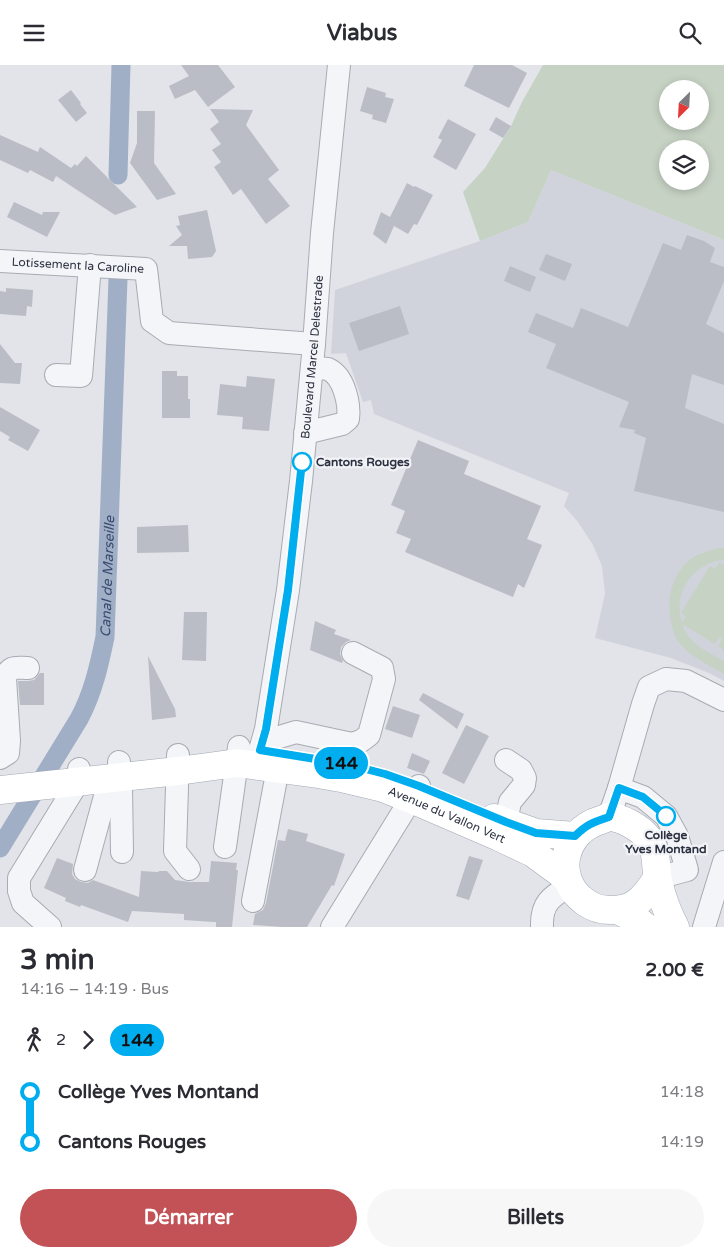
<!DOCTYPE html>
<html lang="fr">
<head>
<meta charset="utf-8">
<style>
  body { margin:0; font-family:"Varela Round",sans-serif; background:#f7f7f7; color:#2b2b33; height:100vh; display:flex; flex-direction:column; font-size:19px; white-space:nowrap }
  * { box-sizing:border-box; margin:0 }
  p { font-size:16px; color:#7c7c81 }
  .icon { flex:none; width:28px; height:28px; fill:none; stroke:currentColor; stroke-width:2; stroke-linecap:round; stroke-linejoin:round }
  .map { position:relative; height:862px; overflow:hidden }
  .drawer { display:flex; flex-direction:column; background:#fff; flex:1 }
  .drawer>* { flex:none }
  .badge { padding:0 10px; border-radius:16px; font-size:18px; line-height:32px }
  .needle { width:32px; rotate:204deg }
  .controls { position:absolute; left:659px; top:15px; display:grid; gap:10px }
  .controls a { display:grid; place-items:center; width:50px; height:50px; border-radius:50%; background:#fff; box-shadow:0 2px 8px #0003; font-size:25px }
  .map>.badge { position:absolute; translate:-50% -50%; box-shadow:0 0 0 2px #fff }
  .legs { display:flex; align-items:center; gap:8px; height:55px; padding:0 20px; font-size:16px }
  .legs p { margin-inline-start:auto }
  .overview { display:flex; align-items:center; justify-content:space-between; height:85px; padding:0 20px }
  h1 { font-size:28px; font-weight:700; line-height:38px }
  .primary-button { display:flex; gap:10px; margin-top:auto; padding:10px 20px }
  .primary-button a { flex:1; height:58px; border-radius:30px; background:#c35257; color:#fff; font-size:20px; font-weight:700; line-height:58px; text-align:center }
  .primary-button a+a { background:#f7f7f7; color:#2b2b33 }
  ul { padding:0 20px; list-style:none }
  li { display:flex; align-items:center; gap:18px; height:50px; font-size:19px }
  li i { display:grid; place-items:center; width:8px; height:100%; margin:0 6px; background:currentColor }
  li i::after { content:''; width:12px; height:12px; margin:-6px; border:4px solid; border-radius:50%; background:#fff }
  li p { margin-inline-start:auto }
  li:first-child i { background:linear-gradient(#0000 50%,currentColor 0) }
  li:last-child i { background:linear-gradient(currentColor 50%,#0000 0) }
  header { display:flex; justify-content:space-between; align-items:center; height:65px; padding:0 20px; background:#fff; font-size:22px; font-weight:700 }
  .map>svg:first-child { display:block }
  .built { fill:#d0d3db }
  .green { fill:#c6d2c4; fill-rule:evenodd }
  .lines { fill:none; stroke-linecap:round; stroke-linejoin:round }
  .canal { stroke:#a0afc6; stroke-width:19 }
  .building { fill:#babdc6 }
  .minor-casing { stroke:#a7abb3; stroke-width:24 }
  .major-casing { stroke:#a2a8b4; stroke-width:29 }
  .minor { stroke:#f4f5f8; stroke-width:22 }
  .major { stroke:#fff; stroke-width:28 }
  .line-1-casing { stroke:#fff; stroke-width:11 }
  .line-1 { stroke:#00adee; stroke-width:8 }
  .stop-1-dot { fill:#fff; stroke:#00adee; stroke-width:2.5 }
  .labels { text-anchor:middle; stroke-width:4.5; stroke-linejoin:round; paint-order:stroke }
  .street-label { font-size:12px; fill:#2b3140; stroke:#f2f3f7 }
  .stop-label { font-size:12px; font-weight:bold; fill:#2b3140; stroke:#f2f3f7; text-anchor:start }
  .water-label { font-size:14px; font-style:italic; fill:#394c70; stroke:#f2f3f7 }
</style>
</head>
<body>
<header><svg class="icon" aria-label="menu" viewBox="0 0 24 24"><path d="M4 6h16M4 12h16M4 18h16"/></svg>Viabus<svg class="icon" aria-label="search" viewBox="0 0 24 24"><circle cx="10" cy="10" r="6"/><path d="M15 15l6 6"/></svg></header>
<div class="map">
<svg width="724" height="862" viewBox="0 0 724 862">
  <rect width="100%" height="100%" fill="#e2e4e9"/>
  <path class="built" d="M551,105L724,175V616L709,608L671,593L595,573L605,529L602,501L593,480L578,457L564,441L569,428L374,349L371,335L363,337L346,288L331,289L335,225L480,176L528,157Z"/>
  <path class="green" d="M543,0H724V175L551,105L528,157L480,176L463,127L485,103L511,61L522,37ZM668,24H700V56H668ZM668,84H700V116H668Z
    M719,483H724V495C693,497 672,529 682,558L686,551L681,548L710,501L715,504L720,497L724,500V585L718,581L722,574L720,572L715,579L682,559C689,580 707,586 724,596V609C708,600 689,591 678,576C675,572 673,566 672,561C666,538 670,514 687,497C696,489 708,486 719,483Z"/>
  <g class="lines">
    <g class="canal">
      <path d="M118,110L121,0"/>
      <path id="s1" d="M0,783L79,654C93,628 99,601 105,572L118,214"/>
    </g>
  </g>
  <path class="building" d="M181,0H218L235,22L208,42L195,25L175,34L169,21L189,11Z
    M474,0H512L527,8L509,43L464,21Z
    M367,22L386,28L385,32L394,34L386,58L372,54L373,50L360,46Z
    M71,25L81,38L80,39L87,48L76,57L58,35Z
    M210,44L253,45L246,60L279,105L268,114L290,141L266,159L241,124L233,130L214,102L221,97L212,85L221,79L210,64L219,57Z
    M137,46H155L154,98L176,129L157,135L130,98L137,78Z
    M496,52L511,61L503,73L489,65Z
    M448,54L476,69L456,105L433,92L442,75L438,73Z
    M0,70L38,87L40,82L71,103L75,99L77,101L86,91L137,142L115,150L56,111L53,117L30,105L28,108L0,95Z
    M407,118L414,122L415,121L433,130L417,160L414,159L408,169L394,161L386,179L373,169L381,147L390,152Z
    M14,137L42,150L43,147H60L47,172L7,152Z
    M207,145L216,186L212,192L188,194L187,181H169L182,170L176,161L180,160L178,151Z
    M687,170L704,176L715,183L710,197L724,202V216L706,259L724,268V320L692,309L685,343L724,359V447L634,426L646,373L634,368L635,365L619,362L629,337L546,303L556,279L528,267L536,248L573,263L581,243L628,262L663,178L681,185Z
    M546,189L572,199L565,216L539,205Z
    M510,201L536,212L530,227L504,216Z
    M6,223L33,225L32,242L27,241L26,251L0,249V226L6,227Z
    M400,241L409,269L359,286L349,258Z
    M0,279L15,298H22L20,319L0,318Z
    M162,306H177V311H188V334H190V353H162Z
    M247,311L275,314L269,366L242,364L243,352L217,350L220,319L246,322Z
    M0,342L40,365L28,386L8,375L10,372L0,366Z
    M418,375L469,396L464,409L541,441L527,474L542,480L524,523L518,519L513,532L405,487L411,474L396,468L405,446L391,440Z
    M188,460L189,487L137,488V462Z
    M184,547H207L206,596L182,595Z
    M315,556L336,565L334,569L351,575L346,577L341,582L340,589L343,596L342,598L310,585Z
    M148,591L175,644L176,652L152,655Z
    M40,608H44V640H20L18,616H28L34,615Z
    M423,628L464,649L457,664L419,635Z
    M393,641L420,650L412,673L385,664Z
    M466,660L489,671L464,719L442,708Z
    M412,688L430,696L424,709L407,703Z
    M288,764L308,769L306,776L345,789L334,821L332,820L307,862H282L253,860L255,849L263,845L266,838L278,775L285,776Z
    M469,791L483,795L469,835L456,831Z
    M57,793L73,799L72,809L75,814L81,817L88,818L93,815L139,832L141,806L158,807L159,806H167L175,815L190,817H209L211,796L237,798L236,805H238L232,862H216V857H214L184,855V849L132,846L128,857L81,840L80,842L65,836L66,833L44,823Z"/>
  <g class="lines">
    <g class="minor-casing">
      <g id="minor">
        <path id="s2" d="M0,196L146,204L152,256L169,268L314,279"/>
        <path d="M56,310L81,311L90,200"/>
        <path d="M305,368L342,359L348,354C350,339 344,311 328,304C323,303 316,304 312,304"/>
        <path d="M263,677L296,667L352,679L361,676L369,670L384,614L382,603L353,588"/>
        <path d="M178,690L175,786L189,804"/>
        <path d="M0,693L8,688L9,676L5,613C10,600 16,603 28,603"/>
        <path d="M119,697L121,723L122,787"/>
        <path id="s3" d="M258,700L260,685L266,664L288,525L301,416L314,279L322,168L339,0"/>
        <path d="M619,723L643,732L666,751L677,771L687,805L657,813"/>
        <path d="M609,752L619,723L643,639L649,622L666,614L686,616L724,635"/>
        <path d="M500,771L506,757L510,737L524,720L525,713L521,705L506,695"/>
        <path d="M225,782L239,682"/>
        <path d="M85,805L110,713"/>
        <path d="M253,836L278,703"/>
        <path d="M50,862L23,838L19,826V813L78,717L79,704"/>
        <path d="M332,862L419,721"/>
        <path d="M542,862C541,838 551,832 570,820"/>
        <path d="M704,862L724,797"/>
      </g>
    </g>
    <g class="major-casing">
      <g id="major">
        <path id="s4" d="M0,725L178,706L237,698L318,709L341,713L383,723L411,734L499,772L533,788L567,813"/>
        <path d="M494,753L536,768L575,771"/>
        <path d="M657,813C651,823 645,832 635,839C628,844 618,845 610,845C601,845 592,842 585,837C552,813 563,766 601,755C604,754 606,753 608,752C622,752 640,763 648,773C658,786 655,801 658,816C662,833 667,847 675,862"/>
        <path d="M618,845L637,855L646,862"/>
      </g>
    </g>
    <use href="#minor" class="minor"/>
    <use href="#major" class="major"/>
  </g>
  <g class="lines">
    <g class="line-1-casing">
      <path id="line-1" d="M302,397L288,525L266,664L260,685L346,699L385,709L419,721L506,757L536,768L575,771C586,760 593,757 609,752L619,723L643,732L666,751"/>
    </g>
    <use href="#line-1" class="line-1"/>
  </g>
  <g class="stop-1-dot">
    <circle cx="302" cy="397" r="9"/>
    <circle cx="666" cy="751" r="9"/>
  </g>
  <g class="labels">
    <g class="street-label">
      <text dy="4" stroke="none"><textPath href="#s2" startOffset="78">Lotissement la Caroline</textPath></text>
      <text dy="4" stroke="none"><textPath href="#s3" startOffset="412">Boulevard Marcel Delestrade</textPath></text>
      <text dy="4" stroke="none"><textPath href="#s4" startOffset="456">Avenue du Vallon Vert</textPath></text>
    </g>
    <g class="stop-label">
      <text x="316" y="401">Cantons Rouges</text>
      <text x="666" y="774" text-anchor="middle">Collège<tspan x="666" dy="14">Yves Montand</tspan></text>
    </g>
    <g class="water-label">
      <text dy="5" stroke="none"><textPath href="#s1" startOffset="298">Canal de Marseille</textPath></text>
    </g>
  </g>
</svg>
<div class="controls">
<a><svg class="needle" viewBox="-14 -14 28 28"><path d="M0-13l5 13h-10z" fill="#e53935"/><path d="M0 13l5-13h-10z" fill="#7c7c81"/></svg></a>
<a><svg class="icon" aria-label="layers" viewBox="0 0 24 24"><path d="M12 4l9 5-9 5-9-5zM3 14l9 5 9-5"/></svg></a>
</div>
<b class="badge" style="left:341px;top:698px;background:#00adee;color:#111">144</b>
</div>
<section class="drawer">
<div class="overview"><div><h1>3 min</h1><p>14:16 – 14:19 · Bus</p></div><b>2.00 €</b></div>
<div class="legs"><svg class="icon" aria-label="walk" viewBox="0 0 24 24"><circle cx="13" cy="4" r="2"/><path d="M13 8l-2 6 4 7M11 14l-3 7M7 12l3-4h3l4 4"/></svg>2<svg class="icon" aria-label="forward" viewBox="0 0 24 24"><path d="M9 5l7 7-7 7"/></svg><b class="badge" style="background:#00adee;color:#111">144</b></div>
<ul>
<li><i style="color:#00adee"></i><b>Collège Yves Montand</b><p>14:18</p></li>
<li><i style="color:#00adee"></i><b>Cantons Rouges</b><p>14:19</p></li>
</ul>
<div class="primary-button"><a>Démarrer</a><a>Billets</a></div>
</section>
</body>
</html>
